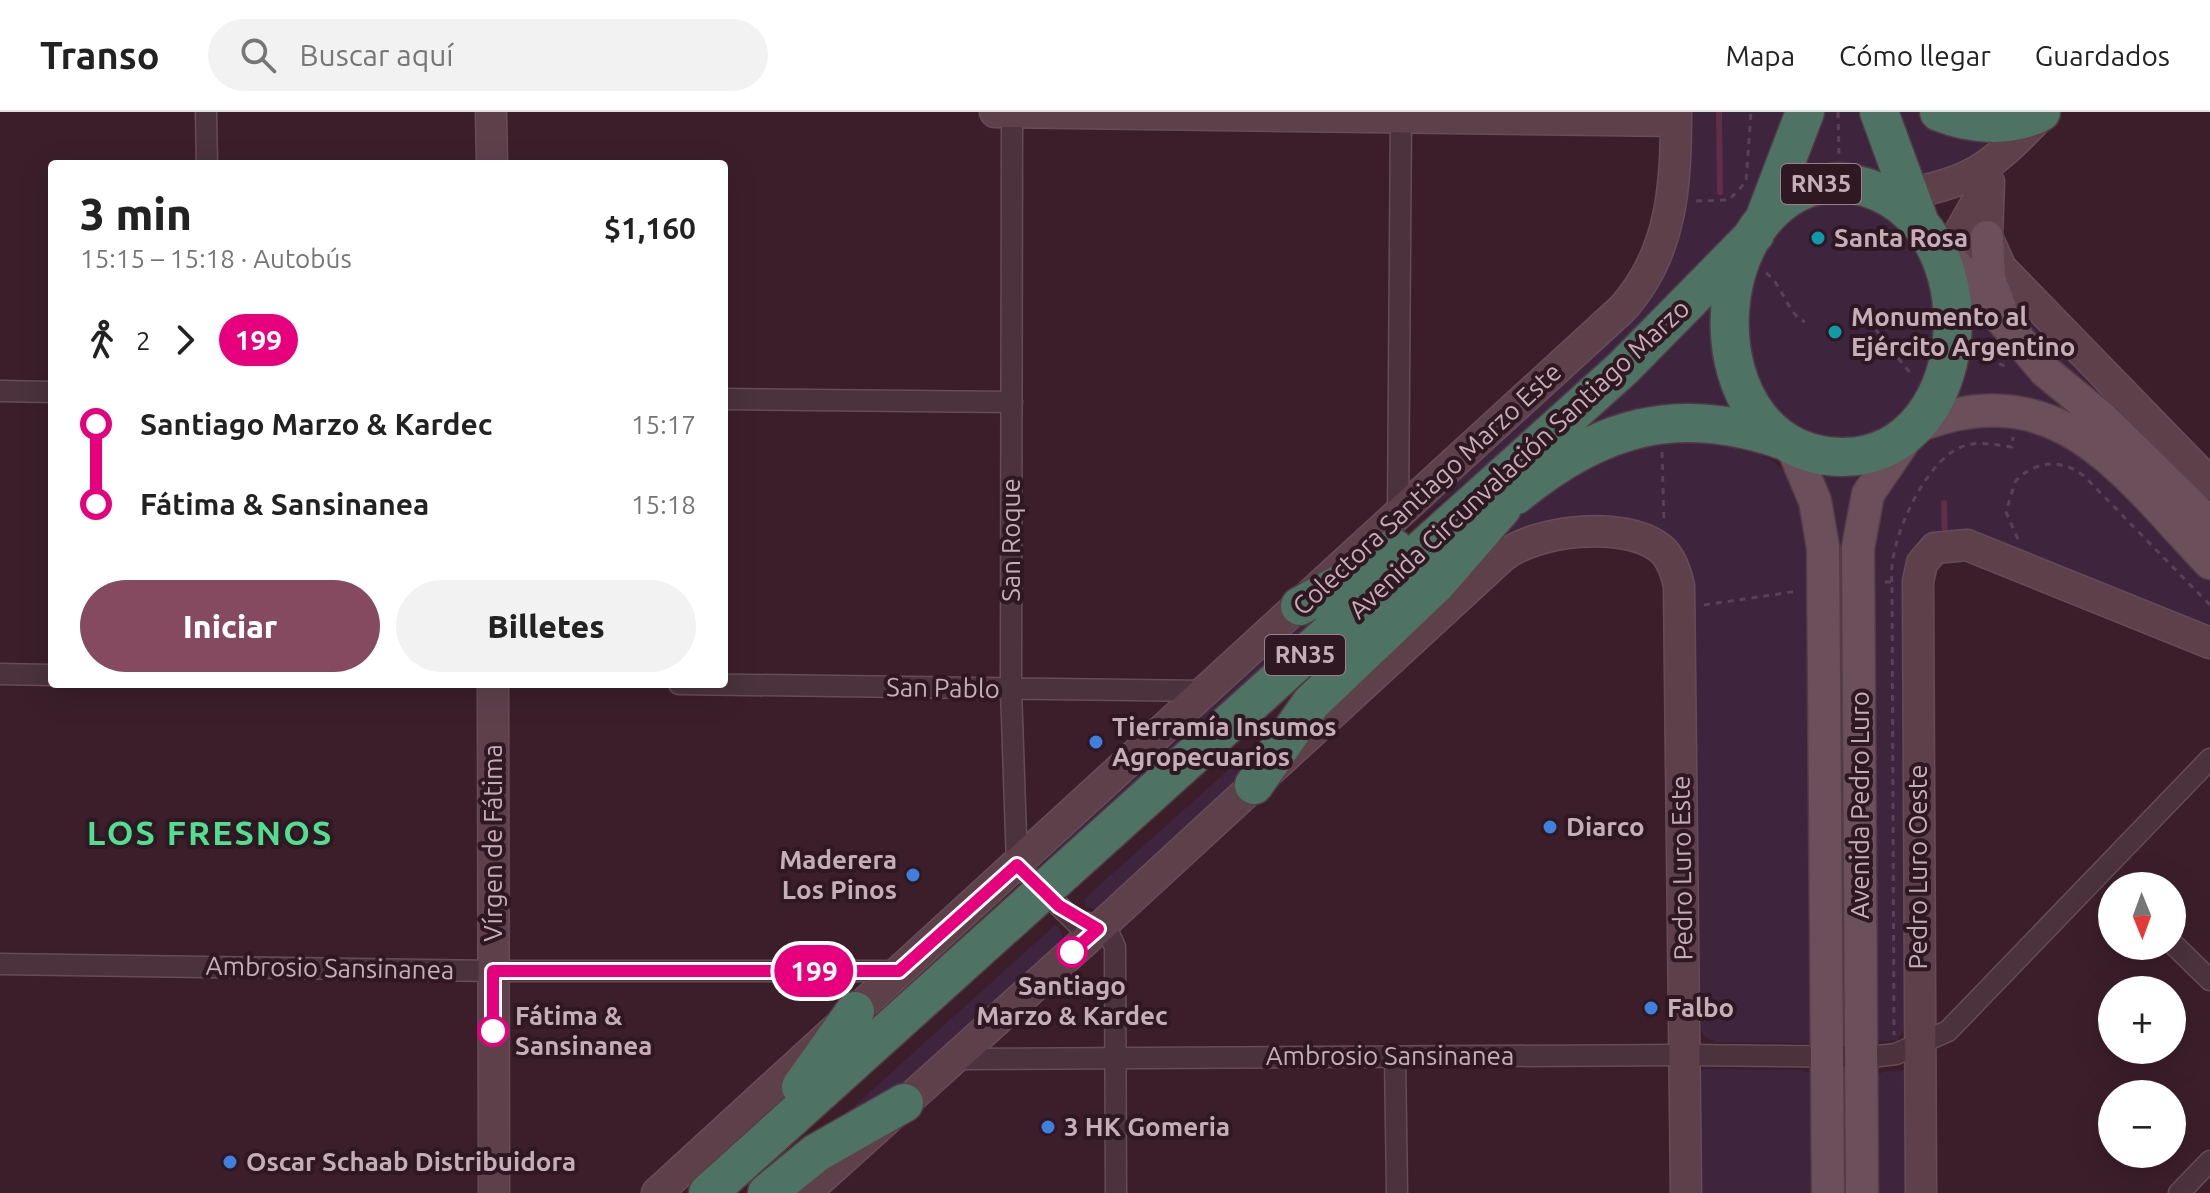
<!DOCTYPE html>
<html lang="es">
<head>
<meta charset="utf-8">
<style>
  body { margin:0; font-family:Ubuntu,sans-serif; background:#f2f2f2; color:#222; height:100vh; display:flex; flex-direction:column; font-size:30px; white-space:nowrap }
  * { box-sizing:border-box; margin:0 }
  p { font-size:26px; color:#767676 }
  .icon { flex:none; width:44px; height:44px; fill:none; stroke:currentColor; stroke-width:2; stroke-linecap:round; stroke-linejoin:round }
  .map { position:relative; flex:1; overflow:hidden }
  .sheet { position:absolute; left:48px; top:48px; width:680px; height:528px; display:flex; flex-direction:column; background:#fff; border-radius:8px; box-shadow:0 8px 32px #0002 }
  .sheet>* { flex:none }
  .badge { padding:0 16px; border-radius:26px; font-size:28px; line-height:52px }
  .needle { width:52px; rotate:179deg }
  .controls { position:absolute; left:2098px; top:760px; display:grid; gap:16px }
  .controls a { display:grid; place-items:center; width:88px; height:88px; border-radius:50%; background:#fff; box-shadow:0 8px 32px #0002; font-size:40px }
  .map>.badge { position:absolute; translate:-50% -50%; box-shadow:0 0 0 4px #fff }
  .legs { display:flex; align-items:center; gap:12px; height:88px; padding:0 32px; font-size:26px }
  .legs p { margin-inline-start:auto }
  .overview { display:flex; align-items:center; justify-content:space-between; height:136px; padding:0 32px }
  h1 { font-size:44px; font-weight:800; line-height:60px }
  .cta { display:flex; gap:16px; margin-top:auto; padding:16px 32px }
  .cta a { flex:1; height:92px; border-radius:48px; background:#854a60; color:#fff; font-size:32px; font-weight:800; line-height:92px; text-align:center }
  .cta a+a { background:#f2f2f2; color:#222 }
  ul { padding:0 32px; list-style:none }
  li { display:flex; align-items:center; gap:28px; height:80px; font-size:30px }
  li i { display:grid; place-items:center; width:12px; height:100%; margin:0 10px; background:currentColor }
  li i::after { content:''; width:20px; height:20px; margin:-10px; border:6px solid; border-radius:50%; background:#fff }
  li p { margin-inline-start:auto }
  li:first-child i { background:linear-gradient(#0000 50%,currentColor 0) }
  li:last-child i { background:linear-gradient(currentColor 50%,#0000 0) }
  header { display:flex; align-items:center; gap:48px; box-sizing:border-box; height:112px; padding:0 40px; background:#fff; border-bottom:2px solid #e0e0e0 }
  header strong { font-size:38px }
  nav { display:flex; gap:44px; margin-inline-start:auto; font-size:28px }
  .search { width:560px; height:72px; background:#f2f2f2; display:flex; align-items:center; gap:20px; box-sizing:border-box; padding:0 28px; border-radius:44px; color:#767676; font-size:30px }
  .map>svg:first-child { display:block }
  .green { fill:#3f243e }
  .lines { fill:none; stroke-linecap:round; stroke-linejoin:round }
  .stream { stroke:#622e43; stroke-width:6 }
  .street-casing { stroke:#654d57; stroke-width:23 }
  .secondary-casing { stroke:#654d57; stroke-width:33 }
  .primary-casing { stroke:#543c45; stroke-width:35 }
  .highway-casing { stroke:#523a44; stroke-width:41 }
  .path { stroke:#5b4057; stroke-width:3; stroke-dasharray:6 6; stroke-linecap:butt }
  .street { stroke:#4b323c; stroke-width:20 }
  .secondary { stroke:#5e404b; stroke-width:30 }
  .primary { stroke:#6b505b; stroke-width:32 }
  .highway { stroke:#4e7264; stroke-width:38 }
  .line-1-casing { stroke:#fff; stroke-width:18 }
  .line-1 { stroke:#e6007e; stroke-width:12 }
  .culture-dot { fill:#0f9aa8; stroke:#2f1821; stroke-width:3 }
  .shop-dot { fill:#3f7fe0; stroke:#2f1821; stroke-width:3 }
  .stop-1-dot { fill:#fff; stroke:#e6007e; stroke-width:4 }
  .labels { text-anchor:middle; stroke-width:8; stroke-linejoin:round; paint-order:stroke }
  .shield { fill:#2f1821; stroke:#99808a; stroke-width:2 }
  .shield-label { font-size:24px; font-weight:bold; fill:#c7adb7 }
  .poi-label { font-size:26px; font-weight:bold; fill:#c7adb7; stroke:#2f1821; text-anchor:start }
  .street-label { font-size:26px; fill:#c7adb7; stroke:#2f1821 }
  .stop-label { font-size:26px; font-weight:bold; fill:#c7adb7; stroke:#2f1821 }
  .district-label { font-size:34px; font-weight:bold; letter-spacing:2px; fill:#51de90; stroke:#2f1821 }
</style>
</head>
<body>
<header>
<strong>Transo</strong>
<div class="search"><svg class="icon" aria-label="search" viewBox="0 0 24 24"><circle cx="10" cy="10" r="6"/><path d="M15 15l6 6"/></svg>Buscar aquí</div>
<nav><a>Mapa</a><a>Cómo llegar</a><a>Guardados</a></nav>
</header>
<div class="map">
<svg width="2210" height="1081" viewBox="0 0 2210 1081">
  <rect width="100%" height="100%" fill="#3b1e2a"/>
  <path class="green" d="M1687,0H1791L1743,110L1598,263L1377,441L1643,186Z
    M1817,0H1870L1887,65L1845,55L1800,62Z
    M1889,0H1920L1991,29L1957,55L1917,68Z
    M1833,88L1863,91L1901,113L1930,166L1934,216L1929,251L1919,279L1892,314L1852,330L1807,324L1766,287L1755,260L1749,222L1751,180L1758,156L1775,122L1797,101Z
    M2000,171L2210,383V390L2027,224Z
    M1715,183C1711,227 1715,261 1735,301L1574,326Z
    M1967,188L2105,330L1951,294Z
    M1978,308L2071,327L2210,464V521L1930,430L1905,917L1897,928L1874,930L1870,925L1874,401C1909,345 1914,331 1978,308Z
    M1698,324C1778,346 1785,340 1811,423L1813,931L1716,930L1705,925L1701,918L1694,489L1624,412L1447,472L1511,405L1583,348Z
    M1825,364H1855L1859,368L1848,930L1843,925V844L1821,366Z
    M1384,452L1045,755L1046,742L1292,518Z
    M1291,602L1242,671L1100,799L1085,794L1084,787Z
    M1055,813L1059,815L1064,828L906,976L820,1025Z
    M1703,957L1801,958L1813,962L1820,1081H1700L1699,959Z
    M1907,958L1913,1081H1872L1874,966L1882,960Z"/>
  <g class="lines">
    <path class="stream" d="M1719,0L1720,80
      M1944,391L1945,425"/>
    <g class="street-casing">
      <path id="street" d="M206,0L207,52
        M1012,0L1011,577L1017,753L1090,824
        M0,279L52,280
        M724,287L1012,290
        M1398,404L1401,0
        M0,562L52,563
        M679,572L1207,579
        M1088,811L1110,824L1115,835L1116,1081
        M2172,831L2210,868
        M0,852L493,859H899
        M1395,944L1397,1081
        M953,947L1685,943L1870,945L1896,942L1948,919L2210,647
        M2179,1081L2210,1049"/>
    </g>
    <g class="secondary-casing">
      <path id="secondary" d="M491,0L492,52
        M995,0L1676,9
        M1989,70L1987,125L2001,156L2210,371
        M1892,85C1974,69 1985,61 2044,0
        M1949,169L1961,118L1986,74
        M493,572L494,1081
        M657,1081L1622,197C1673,141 1676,71 1676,0
        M805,1081L1098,817L1502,445C1535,418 1624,408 1660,436C1671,445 1676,460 1679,474L1686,1081
        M1921,1081L1918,470L1922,451L1935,436L1967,433L2210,531"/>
    </g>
    <g class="primary-casing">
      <path id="primary" d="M1987,125L1989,167L2000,196
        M1940,134L2045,259L2101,305L2210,412
        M1916,315C2058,258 2123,360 2210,451
        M1792,334L1815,389L1823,435L1828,1081
        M1862,1081L1858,436L1868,382L1909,322"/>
    </g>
    <g class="highway-casing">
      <path id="highway" d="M1879,0L1918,106
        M1939,0C1971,13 2010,16 2041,0
        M1840,70C1997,86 1983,346 1842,345C1689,344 1696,76 1840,70Z
        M1765,105L1805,0
        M1516,383C1600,314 1677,292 1782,328
        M1300,494L1356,463L1394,436
        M1254,673L1311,591L1436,472L1502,396
        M801,975L855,899
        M708,1081L1623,256L1755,122
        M767,1081L816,1041L904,991"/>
    </g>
    <path class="path" d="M1838,0L1839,43
      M1696,89L1729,88L1746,70L1751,0
      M1766,161C1784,174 1786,201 1805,210
      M1866,211C1888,224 1894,246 1913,263
      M1977,242L2007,255
      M1662,340L1664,412
      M2018,427L2006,400L2015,370C2034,348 2063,346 2085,365L2210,493
      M1885,470H1892L1894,923
      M1892,470C1887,432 1924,350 1961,335C1977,328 1995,333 2012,335L2013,325
      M1704,493L1798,479"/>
    <use href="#street" class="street"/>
    <use href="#secondary" class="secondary"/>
    <use href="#primary" class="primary"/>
    <use href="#highway" class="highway"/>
  </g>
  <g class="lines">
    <g class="line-1-casing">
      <path id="line-1" d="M493,919V859H899L1017,753L1059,794L1098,817L1072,840"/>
    </g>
    <use href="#line-1" class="line-1"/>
  </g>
  <g class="culture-dot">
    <circle cx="1818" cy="126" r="8"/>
    <circle cx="1835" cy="220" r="8"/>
  </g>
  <g class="shop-dot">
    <circle cx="1096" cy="630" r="8"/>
    <circle cx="1550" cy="715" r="8"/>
    <circle cx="913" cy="763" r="8"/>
    <circle cx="1651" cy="896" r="8"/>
    <circle cx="1048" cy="1015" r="8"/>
    <circle cx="230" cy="1050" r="8"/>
  </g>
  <g class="stop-1-dot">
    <circle cx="1072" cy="840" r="14"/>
    <circle cx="493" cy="919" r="14"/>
  </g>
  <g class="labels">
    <g class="shield">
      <rect x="1781" y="52" width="80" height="40" rx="6"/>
      <rect x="1265" y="523" width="80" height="40" rx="6"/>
    </g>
    <g class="shield-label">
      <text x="1821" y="80">RN35</text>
      <text x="1305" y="551">RN35</text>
    </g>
    <g class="poi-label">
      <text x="1834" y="135">Santa Rosa</text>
      <text x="1851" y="214">Monumento al<tspan x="1851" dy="30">Ejército Argentino</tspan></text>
      <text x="1112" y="624">Tierramía Insumos<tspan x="1112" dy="30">Agropecuarios</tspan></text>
      <text x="1566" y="724">Diarco</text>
      <text x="897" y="757" text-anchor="end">Maderera<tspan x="897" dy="30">Los Pinos</tspan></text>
      <text x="1667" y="905">Falbo</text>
      <text x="1064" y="1024">3 HK Gomeria</text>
      <text x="246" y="1059">Oscar Schaab Distribuidora</text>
    </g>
    <g class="street-label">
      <text transform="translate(1519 347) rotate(-43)" y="9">Avenida Circunvalación Santiago Marzo</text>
      <text transform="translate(1427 377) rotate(-43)" y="9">Colectora Santiago Marzo Este</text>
      <text transform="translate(1011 428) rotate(-90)" y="9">San Roque</text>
      <text transform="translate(943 576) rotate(1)" y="9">San Pablo</text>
      <text transform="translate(1860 693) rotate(-90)" y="9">Avenida Pedro Luro</text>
      <text transform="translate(493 731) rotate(-90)" y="9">Vírgen de Fátima</text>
      <text transform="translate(1918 755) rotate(-90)" y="9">Pedro Luro Oeste</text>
      <text transform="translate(1682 756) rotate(-91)" y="9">Pedro Luro Este</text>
      <text transform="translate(330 856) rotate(1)" y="9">Ambrosio Sansinanea</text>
      <text x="1390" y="953">Ambrosio Sansinanea</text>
    </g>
    <g class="stop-label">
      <text x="1072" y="883">Santiago<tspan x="1072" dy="30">Marzo &amp; Kardec</tspan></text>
      <text x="515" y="913" text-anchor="start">Fátima &amp;<tspan x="515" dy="30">Sansinanea</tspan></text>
    </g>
    <g class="district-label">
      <text x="210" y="733">LOS FRESNOS</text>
    </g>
  </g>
</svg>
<div class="controls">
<a><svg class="needle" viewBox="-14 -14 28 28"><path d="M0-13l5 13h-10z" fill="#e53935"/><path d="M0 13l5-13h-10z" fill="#767676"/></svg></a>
<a>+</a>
<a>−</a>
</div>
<b class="badge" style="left:814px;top:859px;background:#e6007e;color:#fff">199</b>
<section class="sheet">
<div class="overview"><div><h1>3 min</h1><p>15:15 – 15:18 · Autobús</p></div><b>$1,160</b></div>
<div class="legs"><svg class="icon" aria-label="walk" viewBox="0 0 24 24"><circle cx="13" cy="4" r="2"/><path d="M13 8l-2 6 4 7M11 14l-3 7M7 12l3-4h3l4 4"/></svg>2<svg class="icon" aria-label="forward" viewBox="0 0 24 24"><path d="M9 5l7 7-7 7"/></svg><b class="badge" style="background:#e6007e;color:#fff">199</b></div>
<ul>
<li><i style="color:#e6007e"></i><b>Santiago Marzo &amp; Kardec</b><p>15:17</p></li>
<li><i style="color:#e6007e"></i><b>Fátima &amp; Sansinanea</b><p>15:18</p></li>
</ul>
<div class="cta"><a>Iniciar</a><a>Billetes</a></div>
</section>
</div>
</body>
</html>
